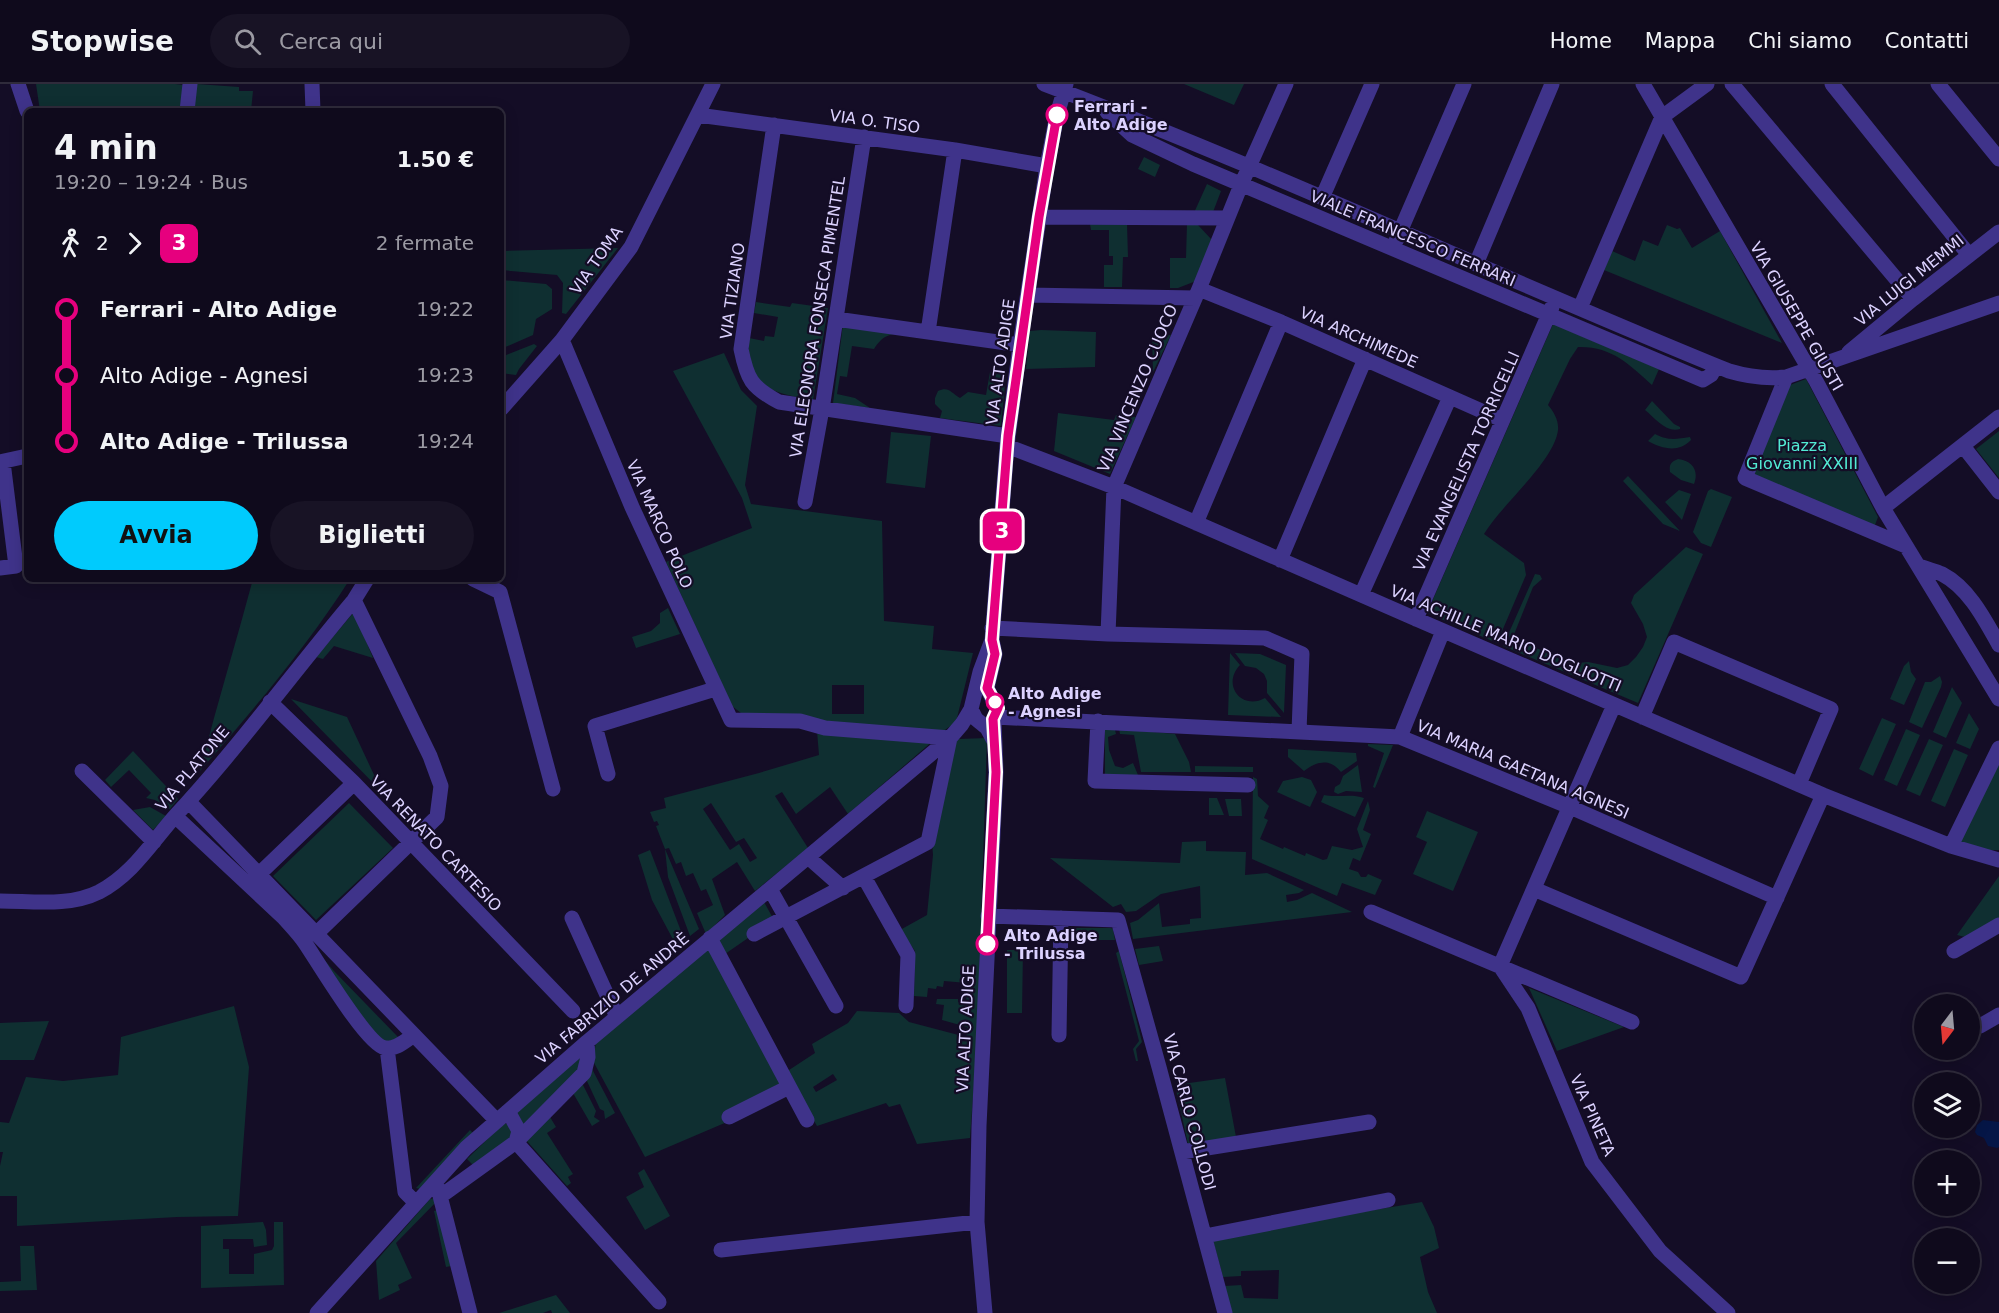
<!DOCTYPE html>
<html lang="it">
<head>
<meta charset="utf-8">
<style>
  body { margin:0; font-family:"DejaVu Sans",sans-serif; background:#181325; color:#f1f3f6; height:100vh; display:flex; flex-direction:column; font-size:22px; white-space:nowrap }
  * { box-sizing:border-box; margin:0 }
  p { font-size:20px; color:#9b9aa3 }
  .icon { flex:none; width:33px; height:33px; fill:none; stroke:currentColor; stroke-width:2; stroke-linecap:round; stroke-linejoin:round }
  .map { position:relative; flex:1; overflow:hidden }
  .drawer { position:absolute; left:24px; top:24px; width:480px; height:474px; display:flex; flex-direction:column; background:#0f0a1c; border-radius:9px; box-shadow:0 3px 15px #0003,0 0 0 2px #2f2b3b }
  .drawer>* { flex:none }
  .badge { padding:0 12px; border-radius:9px; font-size:21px; line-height:39px }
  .needle { width:39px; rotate:196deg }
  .controls { position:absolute; left:1914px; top:910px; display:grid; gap:12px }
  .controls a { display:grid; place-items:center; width:66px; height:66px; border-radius:50%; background:#0f0a1c; box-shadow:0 3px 15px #0003,0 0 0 2px #2f2b3b; font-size:30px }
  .map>.badge { position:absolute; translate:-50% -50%; box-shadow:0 0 0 3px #fff }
  .legs { display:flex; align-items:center; gap:9px; height:66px; padding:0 30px; font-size:20px }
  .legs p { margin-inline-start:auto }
  .head { display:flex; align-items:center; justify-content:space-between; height:102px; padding:0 30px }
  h1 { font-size:33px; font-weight:600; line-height:45px }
  .cta { display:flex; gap:12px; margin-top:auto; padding:12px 30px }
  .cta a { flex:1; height:69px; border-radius:36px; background:#00cbfd; color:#111; font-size:24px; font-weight:600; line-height:69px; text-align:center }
  .cta a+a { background:#181325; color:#f1f3f6 }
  ul { padding:0 30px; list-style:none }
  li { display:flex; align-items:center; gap:21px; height:66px; font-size:22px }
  li i { display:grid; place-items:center; width:9px; height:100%; margin:0 8px; background:currentColor }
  li i::after { content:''; width:15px; height:15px; margin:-8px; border:4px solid; border-radius:50%; background:#0f0a1c }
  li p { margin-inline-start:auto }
  li:first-child i { background:linear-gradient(#0000 50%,currentColor 0) }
  li:last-child i { background:linear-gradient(currentColor 50%,#0000 0) }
  header { display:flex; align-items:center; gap:36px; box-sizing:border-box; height:84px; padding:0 30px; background:#0f0a1c; border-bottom:2px solid #2f2b3b }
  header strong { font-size:28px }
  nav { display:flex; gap:33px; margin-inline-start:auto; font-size:21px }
  .search { width:420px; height:54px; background:#181325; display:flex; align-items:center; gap:15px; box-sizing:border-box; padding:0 21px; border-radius:33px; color:#9b9aa3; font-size:22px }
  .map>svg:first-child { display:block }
  .green { fill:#0f2f31; fill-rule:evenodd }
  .water { fill:#051647 }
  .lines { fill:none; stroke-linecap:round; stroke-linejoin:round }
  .minor { stroke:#3f338a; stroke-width:15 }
  .line-1-casing { stroke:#fff; stroke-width:14 }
  .line-1 { stroke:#e6007e; stroke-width:9 }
  .stop-1-dot { fill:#fff; stroke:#e6007e; stroke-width:3 }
  .labels { text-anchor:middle; stroke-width:4.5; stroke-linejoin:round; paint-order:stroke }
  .stop-label { font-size:16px; font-weight:bold; fill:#dcd2ff; stroke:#140d26; text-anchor:start }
  .street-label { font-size:16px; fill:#dcd2ff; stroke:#140d26 }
  .park-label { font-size:16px; fill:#52ebd4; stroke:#140d26 }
</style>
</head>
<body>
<header>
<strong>Stopwise</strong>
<div class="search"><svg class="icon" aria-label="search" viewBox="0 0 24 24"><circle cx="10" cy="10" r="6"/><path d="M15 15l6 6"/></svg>Cerca qui</div>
<nav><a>Home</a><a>Mappa</a><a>Chi siamo</a><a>Contatti</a></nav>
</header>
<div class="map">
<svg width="1999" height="1229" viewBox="0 0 1999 1229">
  <rect width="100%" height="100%" fill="#140d26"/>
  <path class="green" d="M36,0H175L184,1L181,27H40Z
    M197,0L239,3V7H253L251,27H193Z
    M1184,0H1244L1234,21Z
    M1144,73L1160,81L1155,93L1138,85Z
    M1207,100L1221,107L1213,128L1193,131Z
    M1090,140H1127L1128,173H1123L1122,203H1104V181H1113V172H1109V146H1091Z
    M1187,140H1197L1212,156L1196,197L1178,204H1170V174H1186Z
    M1667,141L1677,145L1680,144L1692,164L1720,147L1782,259L1604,186L1612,167L1635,177L1643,156L1658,162Z
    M618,164L566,230L562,229L563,199L557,191L501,186V167Z
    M501,196L546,200L552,205V225L536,235L533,251L501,265Z
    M756,218L790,223L792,219L828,224L813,316C774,309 744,304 749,254L764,257L765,252L774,253L778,233L754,229Z
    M843,240L905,249C889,250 883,251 874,265L852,262L847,293L840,292L837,310L855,314L870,324L833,319Z
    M1553,240L1659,285L1652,301C1629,280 1611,262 1578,263L1570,275L1548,321C1554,328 1559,337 1558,346C1554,378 1502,420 1484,450L1524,479L1526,491L1497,559L1427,529Z
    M1041,246L1096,248L1095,283L1026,285L1030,247Z
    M1171,251L1153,288L1152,252Z
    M534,260L537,262L519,285L516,291L501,289V273Z
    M724,269L741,306L757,322L745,401L751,420L882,437L884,537L934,542L932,565L973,569L956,638L942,648L741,629L732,622L666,478L752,444L742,414L673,287ZM832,601H864V630H832Z
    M990,288L1006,290L1001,342L940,334L942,327L935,320V314L938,307C949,302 951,309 960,314L968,308L986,311Z
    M1806,295L1878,433L1875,441H1870L1752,392L1790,301Z
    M1652,317L1674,340L1680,343V345C1666,349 1656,335 1645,326Z
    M1058,329L1114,336L1116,331L1136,333L1110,390L1054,367Z
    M1999,347V394L1976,365Z
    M891,348L931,352L925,404L886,399Z
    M1655,350C1668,357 1676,355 1690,353L1691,356C1679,369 1662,365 1648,357Z
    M1678,375C1693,377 1699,387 1694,400L1681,396L1670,388C1669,380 1671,378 1678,375Z
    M1628,392L1680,447L1663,440L1623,397Z
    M1711,405L1732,413L1711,463L1701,459L1693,448L1708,407Z
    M1679,406L1691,410L1682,436L1665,418Z
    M1686,463L1703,470L1638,619L1503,562L1535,490L1540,491L1542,495L1533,503L1513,553L1564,577L1577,579L1588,578L1617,584L1628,581L1636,573L1643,563L1647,553L1643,540L1631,519L1634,511Z
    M253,495H350C306,564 253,626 200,687C216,623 236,559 253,495Z
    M668,524L680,550L636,564L632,553L651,547L660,539V529Z
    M354,528L373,574L334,562L323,575L316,573Z
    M1230,569L1240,581C1221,601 1242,627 1265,614L1281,633L1228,631Z
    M1235,569L1260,570L1286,581L1284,629L1267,609V597L1264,590L1256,584L1245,582Z
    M1909,577L1911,588L1916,595L1904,621L1890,615L1904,582Z
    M1940,592L1942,598L1941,603L1922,644L1909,638L1925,598H1931Z
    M1952,603L1962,619L1946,654L1933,648Z
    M291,615L347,633L382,708Z
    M1969,629L1979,645L1970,665L1956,659Z
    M1882,634L1896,640L1873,692L1859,685Z
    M1119,645L1175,650L1189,678L1191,688H1141L1134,651L1120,650Z
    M1906,645L1920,651L1897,702L1884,696Z
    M1105,646H1115L1116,650L1108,653L1109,666L1115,682L1123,684L1133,679L1138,691H1105Z
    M817,647L934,656L848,730L830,703L796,730L782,708L775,712L808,764L755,807L737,778L712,795L725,831L706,850L697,829L713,821L706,805L701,807L693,789L686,792L681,778L676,780L669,764L665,765L699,845L690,852L668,793L665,765L656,742L659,741L657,737L654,738L650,728L666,724L664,714L759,689L819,671ZM711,719L736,758L744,754L757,774L750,778L739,760L730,766L703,725Z
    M987,654L977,958L970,1054L917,1060L900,1020L889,1023L886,1019L817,1042L786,988L815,969L812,960L848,939L857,927L899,929L909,938L966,953L967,943L942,936L944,921L936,920L937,915H958V918L966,919L967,899L944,897L943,903L937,902L936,905L928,904L927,913L914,912L915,867L900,846L927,831L933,771L932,758L952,661L959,655ZM833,990L837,996L816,1008L813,1003Z
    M1929,655L1943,661L1920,712L1906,706Z
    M1368,660L1393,661L1375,704L1373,703L1384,669L1368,662Z
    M1288,665L1356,669L1357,677L1341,688C1330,674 1317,677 1304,687L1288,673Z
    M1954,665L1968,671L1945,723L1931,717Z
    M133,667L178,715L170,725L155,716L146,714L151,709L129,686L111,703L105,696Z
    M1999,671V766H1982L1958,758Z
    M1358,681L1362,708L1346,707L1338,710L1334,708L1335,703L1340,700L1343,692Z
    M1195,682L1253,683V688H1195Z
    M1253,693L1257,695L1258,712L1269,722L1264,734L1268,736L1260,755L1283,765L1284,763L1305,772L1306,769L1323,776L1327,775L1332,762L1352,766L1363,763L1357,745L1368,717L1370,726L1363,746L1371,750L1360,777L1353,774L1349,785L1358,788L1361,793H1366L1368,790L1382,796L1375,811L1342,799L1337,812L1252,775Z
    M1302,693L1311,696L1317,708L1310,723L1277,708L1283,697Z
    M1324,711C1337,714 1351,709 1364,714L1355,733L1321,718Z
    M1209,714H1217L1224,731H1209Z
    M1225,715H1241L1242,732H1229Z
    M349,719L393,764L316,836L273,792Z
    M150,723L166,732L153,746L133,726Z
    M1427,727L1478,748L1453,807L1413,790L1427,758L1416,753Z
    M1206,757V767L1246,768L1245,791L1267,789L1304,806L1299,809L1286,811L1287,818L1297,816L1312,809L1352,828L1133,855L1130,839L1138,836L1159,819L1162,843L1190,840V835L1201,834L1200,802L1161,810L1136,827L1126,828L1121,820L1113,823L1050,774L1180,779L1182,758Z
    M650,766L684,855L676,861L652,816L638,771Z
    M1999,792V836L1969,854L1957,851Z
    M764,818L774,836L725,870L719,855Z
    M1072,844H1111L1113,845L1115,856H1072Z
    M1159,862L1163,877L1139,881L1135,865Z
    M314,864L334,887L398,953L388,959L379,957Z
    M709,864L781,999L724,1029L727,1038L645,1073L593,977L596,958Z
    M1007,866H1023L1022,929H1007Z
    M1119,867L1142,958L1136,965L1138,977H1136L1133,965L1139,957L1116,869Z
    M1529,904L1624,943L1557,967Z
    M234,922L249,983L238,1132L177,1133L17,1142V1112H0V1082L3,1068H0V1038L9,1039L26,993L63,997L118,991L121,953Z
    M49,937L34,976H0V939Z
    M583,971V980L523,1045L517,1028Z
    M591,983L615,1029L605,1035L604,1027L600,1025L586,995Z
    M1225,994L1236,1053L1188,1060L1175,1001Z
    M582,999L596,1027L594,1033L600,1037L592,1042L573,1009Z
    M550,1033L556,1043L547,1049L573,1090L568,1093L571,1099L567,1102L526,1056Z
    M504,1039L507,1040L512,1047V1053L473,1081L467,1075Z
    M470,1046L473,1049L420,1105L416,1104Z
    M644,1085L670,1132L645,1146L626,1113L644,1103L638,1089Z
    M434,1114L439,1115L396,1159L412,1194L398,1201L400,1206L379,1216L376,1177L430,1115Z
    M1422,1118L1434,1143L1439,1164L1420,1173L1428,1208L1437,1229H1231L1225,1202L1241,1201L1244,1214L1278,1215L1279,1186L1241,1187V1192L1223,1193L1212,1153Z
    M440,1125L451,1182L446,1183L434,1127Z
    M263,1138L266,1146L267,1161L254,1163L253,1155H223V1165H229V1190H254V1170L272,1166L274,1162V1138H283L284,1201L201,1204V1142Z
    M20,1162H34L37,1206L0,1207V1198L21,1197Z
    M556,1211L570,1229H552L551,1226L543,1229H499Z"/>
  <path class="water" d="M1983,1036L1999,1038V1063L1997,1064L1988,1062L1984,1054L1977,1051L1975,1048L1977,1041Z"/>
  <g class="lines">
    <path class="minor" d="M18,0L27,27
      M312,0L313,27
      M1044,0C1276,88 1500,194 1729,287C1749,293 1766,295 1786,293L1999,219
      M1643,0L1816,297L1883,424L1999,615
      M1732,0L1913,215
      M1832,0L1969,171
      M1938,0L1999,75
      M187,27L190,0
      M1107,28L1132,51L1193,80L1703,296L1711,291L1716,282
      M698,31L955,66L1047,82
      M774,41L741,265C747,295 751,303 779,318L1008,352
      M1322,114L1372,0
      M1039,133L1227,134
      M1396,157L1464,0
      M1476,180L1552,0
      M1199,205L1281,238L1502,336
      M1028,211L1195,214
      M1580,224L1662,33L1707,0
      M836,235L1020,261
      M928,248L955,66
      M562,256L632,423L731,636L800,637L825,644L950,654
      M1849,268L1913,215L1999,148
      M1786,293L1745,394L1906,462
      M501,325L562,256L631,163L713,0
      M1007,362L1114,403L1416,535L1823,711L1951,762L1999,776
      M1963,362L1999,408
      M0,378L27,372
      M805,418L822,325L864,53
      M1883,424L1999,333
      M1196,439L1281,238
      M1280,476L1365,275
      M1919,482C1926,485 1935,487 1942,490C1969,504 1985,536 1999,561
      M0,484L16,482L3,378
      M473,495L500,508L553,705
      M1361,511L1450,313
      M1416,535L1552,223
      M992,544L1108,550L1265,554L1302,570L1299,647
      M1108,550L1114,403L1199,205L1241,101L1286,0
      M992,614L987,604L995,570L992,556L1007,362L1020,261L1047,82L1057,31L1066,0
      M270,618L354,699L573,927
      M1614,621L1500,882L1528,924L1592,1078L1660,1167L1728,1229
      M971,625L976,635L987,644L994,657
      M995,633L1400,653L1570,723L1777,814
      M1642,633L1674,558L1831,625L1799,700
      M1098,637L1095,697L1248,701
      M1400,653L1443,547
      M82,687L154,758
      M608,690L595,642L715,605
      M189,718L497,1037
      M175,732L284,834C291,842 299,850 305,859C318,878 367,961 385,964C396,966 406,956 414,951
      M1951,762L1999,664
      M809,774L843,804
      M258,791L354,699
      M864,793L908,871L906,922
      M770,805L836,922
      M1534,805L1741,893L1823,711
      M0,817C32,817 69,823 99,808C133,790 151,759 176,731C239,663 294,587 354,516L367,495
      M1371,828L1632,938
      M988,832L1118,836L1159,983L1225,1229
      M572,834L617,933
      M317,849L437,733L441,702L430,672L354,516
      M754,850L928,758L950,654
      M710,854L807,1036
      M1954,867L1999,841
      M1980,942L1999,931
      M1059,951L1061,834
      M387,964L405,1108L416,1119
      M508,1027L519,1047L516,1058L659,1218
      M729,1033L789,1003
      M1182,1068L1369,1038
      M438,1104L470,1229
      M441,1112L516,1058L584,989L588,973L587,958
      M1205,1152L1388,1116
      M721,1166L977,1138
      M317,1229L466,1064L587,958L950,654L962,640L971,625L980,588L992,556
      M985,1229L977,1138L979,1042L996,688L994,635"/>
  </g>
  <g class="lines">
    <g class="line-1-casing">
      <path id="line-1" d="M987,860L996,688L993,635L998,624L987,604L995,570L992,556L1008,352L1039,133L1057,31"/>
    </g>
    <use href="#line-1" class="line-1"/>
  </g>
  <g class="stop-1-dot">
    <circle cx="1057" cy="31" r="10"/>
    <circle cx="995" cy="618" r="8"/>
    <circle cx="987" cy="860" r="10"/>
  </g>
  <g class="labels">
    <g class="stop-label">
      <text x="1074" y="28">Ferrari -<tspan x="1074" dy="18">Alto Adige</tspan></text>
      <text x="1008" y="615">Alto Adige<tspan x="1008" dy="18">- Agnesi</tspan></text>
      <text x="1004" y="857">Alto Adige<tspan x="1004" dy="18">- Trilussa</tspan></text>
    </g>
    <g class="street-label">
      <text transform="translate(875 37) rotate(8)" y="6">VIA O. TISO</text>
      <text transform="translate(1413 154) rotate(23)" y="6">VIALE FRANCESCO FERRARI</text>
      <text transform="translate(596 176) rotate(-55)" y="6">VIA TOMA</text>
      <text transform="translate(1909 196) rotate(-39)" y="6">VIA LUIGI MEMMI</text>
      <text transform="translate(732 207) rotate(-82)" y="6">VIA TIZIANO</text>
      <text transform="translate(1797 232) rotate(60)" y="6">VIA GIUSEPPE GIUSTI</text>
      <text transform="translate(817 233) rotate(-81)" y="6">VIA ELEONORA FONSECA PIMENTEL</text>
      <text transform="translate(1359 253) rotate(24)" y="6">VIA ARCHIMEDE</text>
      <text transform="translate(1000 278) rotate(-82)" y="6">VIA ALTO ADIGE</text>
      <text transform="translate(1137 304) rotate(-67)" y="6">VIA VINCENZO CUOCO</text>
      <text transform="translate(1466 377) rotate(-66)" y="6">VIA EVANGELISTA TORRICELLI</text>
      <text transform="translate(660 440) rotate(66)" y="6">VIA MARCO POLO</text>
      <text transform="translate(1506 554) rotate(23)" y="6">VIA ACHILLE MARIO DOGLIOTTI</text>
      <text transform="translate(192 684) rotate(-50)" y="6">VIA PLATONE</text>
      <text transform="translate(1523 685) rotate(23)" y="6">VIA MARIA GAETANA AGNESI</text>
      <text transform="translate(436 759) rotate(46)" y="6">VIA RENATO CARTESIO</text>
      <text transform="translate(612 914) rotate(-40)" y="6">VIA FABRIZIO DE ANDRÈ</text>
      <text transform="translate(965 945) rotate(-87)" y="6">VIA ALTO ADIGE</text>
      <text transform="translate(1190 1028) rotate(75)" y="6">VIA CARLO COLLODI</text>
      <text transform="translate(1593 1031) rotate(66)" y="6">VIA PINETA</text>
    </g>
    <g class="park-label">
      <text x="1802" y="367">Piazza<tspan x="1802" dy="18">Giovanni XXIII</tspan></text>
    </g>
  </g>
</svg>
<div class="controls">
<a><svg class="needle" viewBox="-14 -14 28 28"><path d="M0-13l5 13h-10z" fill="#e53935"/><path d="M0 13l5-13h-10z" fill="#9b9aa3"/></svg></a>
<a><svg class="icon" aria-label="layers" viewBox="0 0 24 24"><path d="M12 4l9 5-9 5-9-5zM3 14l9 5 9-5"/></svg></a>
<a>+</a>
<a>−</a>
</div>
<b class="badge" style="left:1002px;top:447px;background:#e6007e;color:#fff">3</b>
<section class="drawer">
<div class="head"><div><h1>4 min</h1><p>19:20 – 19:24 · Bus</p></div><b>1.50 €</b></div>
<div class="legs"><svg class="icon" aria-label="walk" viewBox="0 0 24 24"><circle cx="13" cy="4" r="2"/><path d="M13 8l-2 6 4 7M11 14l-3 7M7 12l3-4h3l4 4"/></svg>2<svg class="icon" aria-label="forward" viewBox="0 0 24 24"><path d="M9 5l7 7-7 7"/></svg><b class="badge" style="background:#e6007e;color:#fff">3</b><p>2 fermate</p></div>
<ul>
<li><i style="color:#e6007e"></i><b>Ferrari - Alto Adige</b><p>19:22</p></li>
<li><i style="color:#e6007e"></i><span>Alto Adige - Agnesi</span><p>19:23</p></li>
<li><i style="color:#e6007e"></i><b>Alto Adige - Trilussa</b><p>19:24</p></li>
</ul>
<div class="cta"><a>Avvia</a><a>Biglietti</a></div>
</section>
</div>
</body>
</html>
